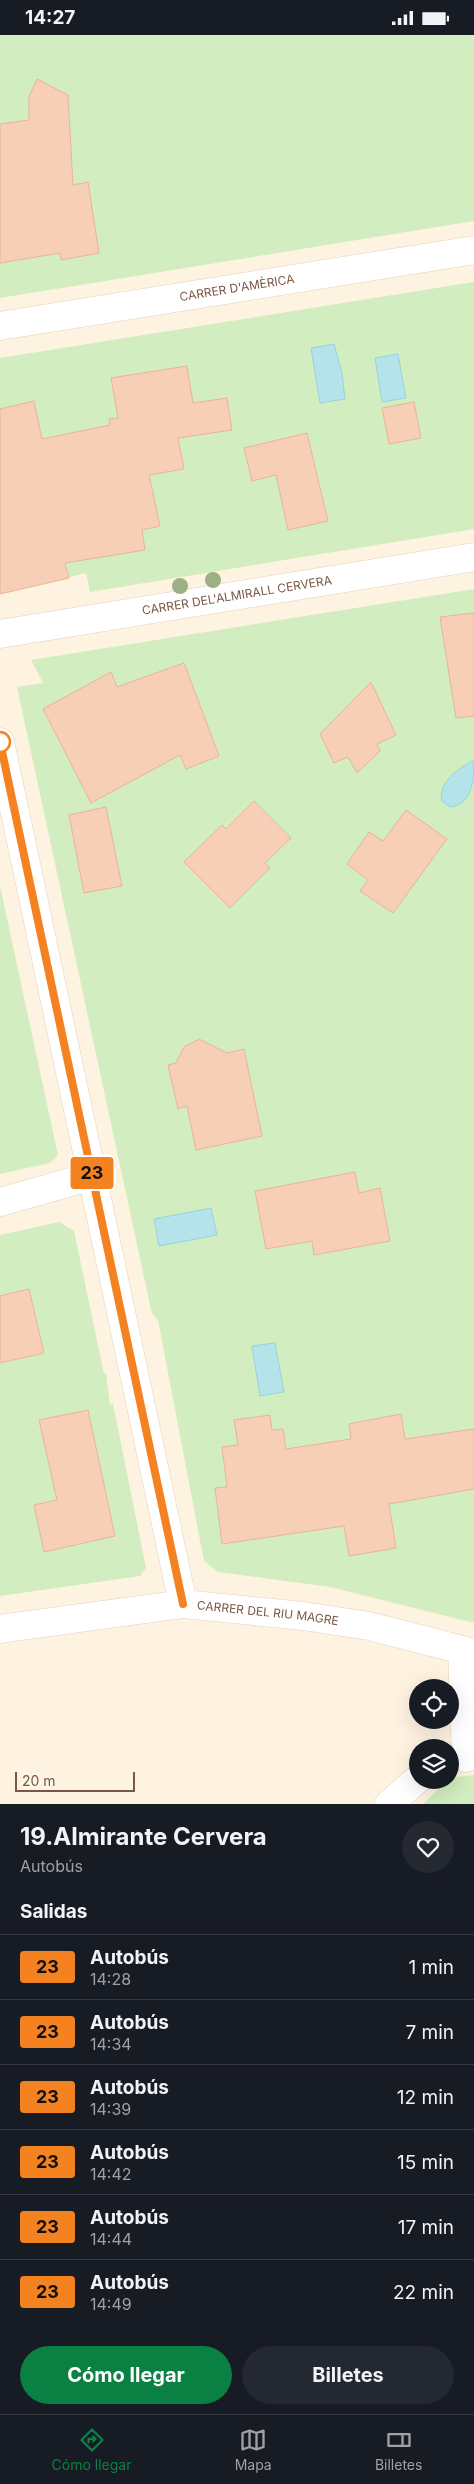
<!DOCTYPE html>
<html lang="es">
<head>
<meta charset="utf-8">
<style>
  body { margin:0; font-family:Inter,sans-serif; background:#242831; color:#f1f3f6; height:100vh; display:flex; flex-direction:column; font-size:19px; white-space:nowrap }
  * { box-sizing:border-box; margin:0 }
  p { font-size:16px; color:#9ea1a6 }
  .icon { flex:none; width:28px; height:28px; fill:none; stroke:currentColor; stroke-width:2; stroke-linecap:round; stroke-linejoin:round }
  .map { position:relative; height:1769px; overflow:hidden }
  .details { display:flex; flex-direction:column; background:#171b24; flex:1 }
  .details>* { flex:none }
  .badge { padding:0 10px; border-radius:4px; font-size:18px; line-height:32px }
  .controls { position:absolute; left:409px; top:1644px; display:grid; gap:10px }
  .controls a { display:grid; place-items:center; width:50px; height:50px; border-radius:50%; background:#171b24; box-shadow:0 5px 20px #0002; font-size:25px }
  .scale { position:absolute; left:15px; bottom:12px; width:120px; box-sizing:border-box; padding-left:5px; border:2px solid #795745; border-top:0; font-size:14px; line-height:18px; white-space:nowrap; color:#795745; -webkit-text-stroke:4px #fff6ea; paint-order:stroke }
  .map>.badge { position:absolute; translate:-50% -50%; box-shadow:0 0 0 2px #fff }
  h2 { padding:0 20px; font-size:19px; line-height:45px }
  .round { display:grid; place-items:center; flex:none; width:52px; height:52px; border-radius:26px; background:#242831 }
  .overview { display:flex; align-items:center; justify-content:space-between; height:85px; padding:0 20px }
  h1 { font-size:24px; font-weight:700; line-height:38px }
  .cta { display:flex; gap:10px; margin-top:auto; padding:10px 20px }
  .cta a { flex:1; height:58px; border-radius:30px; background:#0b8043; color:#fff; font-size:20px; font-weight:700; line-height:58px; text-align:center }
  .cta a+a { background:#242831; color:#f1f3f6 }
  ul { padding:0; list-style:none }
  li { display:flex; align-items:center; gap:15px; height:65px; padding:0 20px; border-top:1px solid #363941 }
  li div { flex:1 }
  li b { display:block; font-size:19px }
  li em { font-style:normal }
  li .badge { min-width:55px; font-weight:700; text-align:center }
  .status { display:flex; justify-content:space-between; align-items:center; height:35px; padding:0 25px; background:#171b24; direction:ltr }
  .status svg { height:14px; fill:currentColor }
  .tab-bar { display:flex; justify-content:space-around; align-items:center; height:70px; border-top:1px solid #363941; background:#171b24; font-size:14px; color:#9ea1a6 }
  .tab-bar a { display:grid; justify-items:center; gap:2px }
  .tab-bar .active { color:#0b8043 }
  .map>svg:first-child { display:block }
  .green { fill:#d2edbf }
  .water { fill:#b4e3ea; stroke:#99d3dd }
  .building { fill:#f7cfb6; stroke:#ebb495 }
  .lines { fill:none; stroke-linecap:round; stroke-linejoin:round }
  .minor-casing { stroke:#e6d0be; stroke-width:29 }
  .minor { stroke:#fff; stroke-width:28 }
  .tree { fill:#9db085 }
  .line-casing { stroke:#fff; stroke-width:11 }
  .line { stroke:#f58220; stroke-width:8 }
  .stop-dot { fill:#fff; stroke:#f58220; stroke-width:2.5 }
  .labels { text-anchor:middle; stroke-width:4; stroke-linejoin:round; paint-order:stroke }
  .street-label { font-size:12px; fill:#795745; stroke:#fff6ea }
</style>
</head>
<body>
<div class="status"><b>14:27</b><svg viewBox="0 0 49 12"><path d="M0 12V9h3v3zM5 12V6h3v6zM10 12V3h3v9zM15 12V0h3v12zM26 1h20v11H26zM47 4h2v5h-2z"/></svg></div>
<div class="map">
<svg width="474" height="1769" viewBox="0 0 474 1769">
  <rect width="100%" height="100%" fill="#fef3e1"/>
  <path class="green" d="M0,0H474V186L0,263Z
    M474,247V494L90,557L86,538L0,559V323Z
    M474,554V1588L330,1552L218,1537L204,1526L158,1285L152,1279L17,652L43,648L31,625Z
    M0,851L58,1120L50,1128L0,1139Z
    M59,1187L74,1196L104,1339L106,1338L110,1369H113L146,1533L140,1541L0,1561V1200Z
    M474,1740V1769H423L450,1743Z"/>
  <path class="water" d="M334,309L342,338L345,364L320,368L311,313Z
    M398,319L406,363L382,367L375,323Z
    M474,725C474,744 473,769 450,772L442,766C437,748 459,733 474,725Z
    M211,1173L217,1200L159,1211L154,1184Z
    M275,1308L284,1357L260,1361L252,1311Z"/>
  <path class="building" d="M37,44L68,60L73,150L88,147L99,218L61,225L60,218L0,228V89L29,85V62Z
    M187,331L193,368L227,363L232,395L178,403L184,434L149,440L160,491L142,495L145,515L65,528L69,543L0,559V374L34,366L42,404L110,390L109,384L118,383L111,343Z
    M414,367L421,403L389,409L382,373Z
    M307,398L328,486L288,495L276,440L252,446L244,413Z
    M474,578V681L456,683L440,582Z
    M184,628L219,721L186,734L180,720L91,768L43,674L111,637L117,652Z
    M371,647L396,700L377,709L380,716L357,738L348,722L334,728L320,699Z
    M254,766L291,803L265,828L270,833L230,873L184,827L222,790L226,794Z
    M106,772L122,851L84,858L69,780Z
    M406,775L447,804L393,878L360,856L368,845L347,829L369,797L383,806Z
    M199,1004L227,1018L244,1014L262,1101L196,1115L187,1071L178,1074L168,1030L176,1028L184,1012Z
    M355,1137L359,1158L380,1153L390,1206L314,1220L312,1206L266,1214L255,1156Z
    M29,1254L44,1318L0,1328V1261Z
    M88,1375L115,1501L44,1517L34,1470L57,1465L39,1385Z
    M401,1379L405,1404L474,1394V1454L389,1469L396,1513L349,1521L344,1491L222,1509L215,1453L227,1452L222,1412L238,1410L234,1385L270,1380L272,1395L283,1394L286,1414L351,1404L349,1389Z"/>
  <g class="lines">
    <g class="minor-casing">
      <g id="minor">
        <path id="s1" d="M0,291L474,215"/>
        <path id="s2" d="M0,599L474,522"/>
        <path d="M0,707L183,1569"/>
        <path d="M0,1167L92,1141"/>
        <path id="s3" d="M0,1594L183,1569L303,1581L369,1591L474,1618"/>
        <path d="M462,1615L466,1723"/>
        <path d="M389,1769L418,1744"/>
      </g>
    </g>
    <use href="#minor" class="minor"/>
  </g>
  <g class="tree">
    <circle cx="213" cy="545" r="8"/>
    <circle cx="180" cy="551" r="8"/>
  </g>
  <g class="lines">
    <g class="line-casing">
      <path id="line" d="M0,707L183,1569"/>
    </g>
    <use href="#line" class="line"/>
  </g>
  <circle class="stop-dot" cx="0" cy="707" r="10"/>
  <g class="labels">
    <g class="street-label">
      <text dy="4" stroke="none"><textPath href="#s1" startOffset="240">CARRER D'AMÈRICA</textPath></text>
      <text dy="4" stroke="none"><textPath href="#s2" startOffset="240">CARRER DEL'ALMIRALL CERVERA</textPath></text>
      <text dy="4" stroke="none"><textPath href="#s3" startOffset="270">CARRER DEL RIU MAGRE</textPath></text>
    </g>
  </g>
</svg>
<div class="controls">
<a><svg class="icon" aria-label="locate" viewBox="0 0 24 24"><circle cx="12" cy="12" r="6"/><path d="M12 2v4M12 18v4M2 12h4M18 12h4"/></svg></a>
<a><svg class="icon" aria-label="layers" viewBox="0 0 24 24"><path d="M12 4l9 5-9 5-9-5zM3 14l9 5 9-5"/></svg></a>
</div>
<div class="scale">20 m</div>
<b class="badge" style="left:92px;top:1138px;background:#f58220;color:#111">23</b>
</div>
<section class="details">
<div class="overview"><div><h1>19.Almirante Cervera</h1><p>Autobús</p></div><a class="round"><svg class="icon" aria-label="heart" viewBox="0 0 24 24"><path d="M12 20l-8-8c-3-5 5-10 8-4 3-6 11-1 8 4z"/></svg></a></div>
<h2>Salidas</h2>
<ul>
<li><span class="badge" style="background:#f58220;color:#111">23</span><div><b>Autobús</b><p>14:28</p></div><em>1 min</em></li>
<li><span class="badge" style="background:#f58220;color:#111">23</span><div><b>Autobús</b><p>14:34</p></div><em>7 min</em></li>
<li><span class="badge" style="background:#f58220;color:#111">23</span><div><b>Autobús</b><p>14:39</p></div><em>12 min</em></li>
<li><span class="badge" style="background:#f58220;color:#111">23</span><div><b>Autobús</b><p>14:42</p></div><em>15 min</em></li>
<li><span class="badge" style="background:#f58220;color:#111">23</span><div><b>Autobús</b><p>14:44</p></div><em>17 min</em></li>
<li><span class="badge" style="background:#f58220;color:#111">23</span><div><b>Autobús</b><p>14:49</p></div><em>22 min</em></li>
</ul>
<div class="cta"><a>Cómo llegar</a><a>Billetes</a></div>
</section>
<nav class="tab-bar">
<a class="active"><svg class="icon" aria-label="directions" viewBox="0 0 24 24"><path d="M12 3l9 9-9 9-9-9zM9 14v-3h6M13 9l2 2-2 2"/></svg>Cómo llegar</a>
<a><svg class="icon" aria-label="map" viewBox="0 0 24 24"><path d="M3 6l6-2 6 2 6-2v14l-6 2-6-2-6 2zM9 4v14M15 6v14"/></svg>Mapa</a>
<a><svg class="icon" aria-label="tickets" viewBox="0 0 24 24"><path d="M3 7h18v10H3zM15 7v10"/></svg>Billetes</a>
</nav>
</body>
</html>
